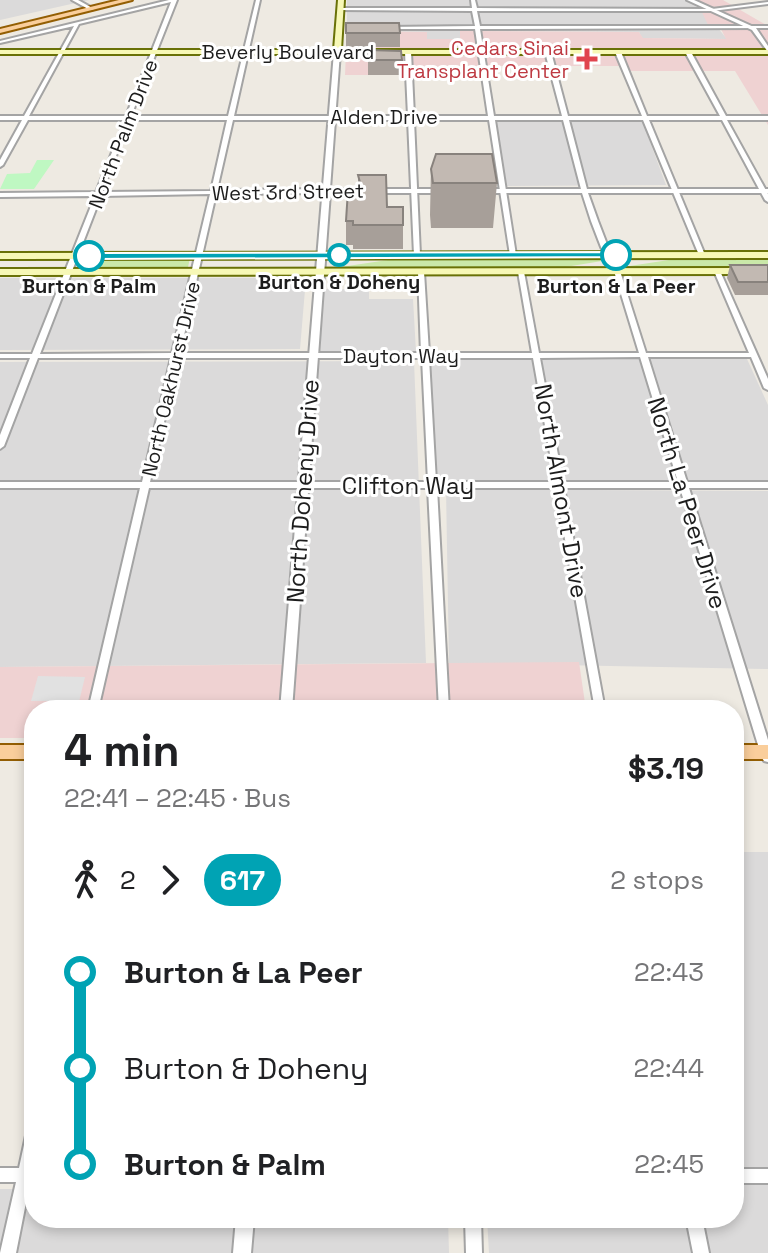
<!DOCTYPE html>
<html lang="en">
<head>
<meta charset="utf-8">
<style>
  body { margin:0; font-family:"Space Grotesk",sans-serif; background:#f2f2f2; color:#202124; height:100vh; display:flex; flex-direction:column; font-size:30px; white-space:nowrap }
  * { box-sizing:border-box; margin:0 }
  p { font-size:26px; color:#757577 }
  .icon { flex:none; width:44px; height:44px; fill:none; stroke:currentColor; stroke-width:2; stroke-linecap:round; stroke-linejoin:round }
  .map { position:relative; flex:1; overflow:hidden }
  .sheet { position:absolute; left:24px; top:700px; width:720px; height:528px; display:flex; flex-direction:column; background:#fff; border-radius:32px; box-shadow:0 4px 12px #0003 }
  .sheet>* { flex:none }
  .badge { padding:0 16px; border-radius:26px; font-size:28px; line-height:52px }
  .map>.badge { position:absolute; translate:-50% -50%; box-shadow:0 0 0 4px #fff }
  .legs { display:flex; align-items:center; gap:12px; height:88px; padding:0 40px; font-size:26px }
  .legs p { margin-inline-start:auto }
  .summary { display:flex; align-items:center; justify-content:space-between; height:136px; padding:0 40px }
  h1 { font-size:44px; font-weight:700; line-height:60px }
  ul { padding:0 40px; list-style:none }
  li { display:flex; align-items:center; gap:28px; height:96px; font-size:30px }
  li i { display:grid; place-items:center; width:12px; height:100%; margin:0 10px; background:currentColor }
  li i::after { content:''; width:20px; height:20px; margin:-10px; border:6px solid; border-radius:50%; background:#fff }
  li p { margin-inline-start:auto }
  li:first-child i { background:linear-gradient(#0000 50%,currentColor 0) }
  li:last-child i { background:linear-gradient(currentColor 50%,#0000 0) }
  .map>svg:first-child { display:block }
  .residential { fill:#dbdada }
  .commercial { fill:#efd2d2 }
  .grass { fill:#cae8a9 }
  .park { fill:#bff8c2 }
  .parking { fill:#e1e1e1 }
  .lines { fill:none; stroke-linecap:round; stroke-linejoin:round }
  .minor-casing { stroke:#a4a4a4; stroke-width:4 }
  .tertiary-casing { stroke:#a4a4a4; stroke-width:4 }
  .secondary-casing { stroke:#697107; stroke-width:4 }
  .primary-casing { stroke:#935e03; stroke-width:4 }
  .minor { fill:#fff; fill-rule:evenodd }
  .tertiary { fill:#fff; fill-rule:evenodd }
  .secondary { fill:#f7f8b6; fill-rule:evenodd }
  .primary { fill:#face9b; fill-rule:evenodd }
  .wall { fill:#a79f99 }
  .building { fill:#c2b9b2; stroke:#88827d; stroke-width:2 }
  .line-1 { fill:#00a3b4; stroke:#fff; stroke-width:2 }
  .health-dot { fill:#e0444e; stroke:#fff; stroke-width:3 }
  .stop-1-dot { fill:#fff; stroke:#00a3b4; stroke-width:4 }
  .labels { text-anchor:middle; stroke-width:6; stroke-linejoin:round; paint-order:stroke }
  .far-health-label { font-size:20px; fill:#be3a42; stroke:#fff; text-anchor:end }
  .far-street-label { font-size:20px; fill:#1d1d1d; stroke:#fff }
  .far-stop-label { font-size:20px; font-weight:bold; fill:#1d1d1d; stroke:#fff }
  .street-label { font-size:24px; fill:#1d1d1d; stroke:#fff }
</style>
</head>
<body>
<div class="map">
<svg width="768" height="1253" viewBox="0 0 768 1253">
  <rect width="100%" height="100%" fill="#eeeae2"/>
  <path class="residential" d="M0,0H89L0,20Z
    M347,0H690L698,4L727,39L642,38L639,32L461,31V39H427V32L347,31Z
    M495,120H642L666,185L507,186Z
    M0,278H306L300,349L0,350Z
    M324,289H369V299H413L416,352H320Z
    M433,358L747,359L768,405V481L439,480L435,476L430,362Z
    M414,361L426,663L0,667V362Z
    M446,489L768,491V669L449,663Z
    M734,852H768V1253H489L487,1218H734Z
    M0,1189H34V1218H448L449,1253H0Z"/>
  <path class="commercial" d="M690,0H723L768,26V125L735,71H624L622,66H446V71L402,70V75H345L347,31L427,32V39H460V31L639,32L643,38L726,39L721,29H710L698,4Z
    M579,662L586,710H34V738H0V667Z"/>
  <path class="grass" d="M190,258L188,267L77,269L81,259Z
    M388,260H601L602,261L553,269L334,268Z
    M669,260H768V269L623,267Z"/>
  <path class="park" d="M37,160H54L34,189H0L7,174L30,173Z"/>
  <path class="parking" d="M38,676L85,677L77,710H65L67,701H31Z"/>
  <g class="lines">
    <g class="minor-casing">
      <path id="minor" d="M72,0H78L94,9L90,10Z
        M169,0H177L131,116H228L256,0H260L234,116H408L405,52L408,50L411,52L414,116H488L475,29H386L384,28L386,27L475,26L472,11L338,10L340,8H472L471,0H475L477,8L712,9L768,2V4L712,11H477L480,26H768V28L480,29L494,116H562L545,52L548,50L551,52L568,116H642L615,52L618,50L621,52L647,116H720L685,52L688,50L691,52L726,116H768V120H727L768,194V202L765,200L722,120H649L705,255L702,257L699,255L643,120H569L588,193L598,221L608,247L620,271L646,353H749L714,271L717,269L720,271L768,379V390L764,388L751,357H648L687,482H768V488H689L768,740V762L764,761L762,758L680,488H564L605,710H595L556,488H437L449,710H439L428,488H149L98,710H88L140,488H0V482H142L171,358H38L4,446L0,449V435L30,358H0V354H32L95,196L0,197V193L96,192L125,120H28L3,165L0,167V160L22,120H0V116H24L74,26L0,43V41ZM171,2L126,116H29L79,24ZM130,120H227L211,191L102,192ZM233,120H408L414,255L417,257L420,255L414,120H489L510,255L513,257L516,255L495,120H563L582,193L591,221L601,247L614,271L639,353H539L524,272L521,270L518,272L532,353H429L424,272L421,270L418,272L421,353H180L216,194L325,193L328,191L325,189L217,190ZM210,194L172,353L40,354L101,196ZM640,357L678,482H563L540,358ZM179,358H422L428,482H150ZM429,358H533L555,482H436Z
        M34,1124V1182H30L16,1253H0L16,1182H0V1168H19L27,1131L29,1126Z
        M734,1169H768V1183H734Z
        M465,1218H481L482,1253H466Z
        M686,1218H702L709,1253H693Z"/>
    </g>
    <g class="tertiary-casing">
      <path id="tertiary" d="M687,0H694L756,28L768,46V52L752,30Z
        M337,50L340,52L330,189H446L450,191L446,193H330L292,710H280L334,52Z
        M478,189H768V193H478Z
        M236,1218H254L251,1253H233Z"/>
    </g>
    <g class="secondary-casing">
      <path id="secondary" d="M338,0H344L341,50H768V54H0V50H334Z
        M768,252V258L0,259V253Z
        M768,268V274L0,275V269Z"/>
    </g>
    <g class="primary-casing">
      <path id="primary" d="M119,0H132L0,33V29Z
        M0,745H34V759H0Z
        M734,745H768V759H734Z"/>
    </g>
    <use href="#minor" class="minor"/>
    <use href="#tertiary" class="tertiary"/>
    <use href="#secondary" class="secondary"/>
    <use href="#primary" class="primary"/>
  </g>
  <path class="wall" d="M346,33H400V47H346Z
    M368,50L401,51V75H368Z
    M431,169L497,183L493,228H431L430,215Z
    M358,175L387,207H403V249H353V245H346V221L358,187Z
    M730,265H768V295H735L727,278Z"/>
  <path class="building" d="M346,23H399L400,33H346Z
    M368,50L401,51L402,60H368Z
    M436,154H492L497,183H433L431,169Z
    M358,175H386L387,207H403V225H353V221H346L348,190L361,186Z
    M730,265H768V282H738Z"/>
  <path class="line-1" d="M616,252L620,257L89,259L84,256L89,253Z"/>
  <path class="health-dot" d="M583 47h8v8h8v8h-8v8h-8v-8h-8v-8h8z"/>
  <g class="stop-1-dot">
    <circle cx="339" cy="255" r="10"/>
    <circle cx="616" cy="255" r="14"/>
    <circle cx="89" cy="256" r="14"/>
  </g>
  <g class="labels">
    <g class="far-health-label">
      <text x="569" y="55">Cedars Sinai<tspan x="569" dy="23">Transplant Center</tspan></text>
    </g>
    <g class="far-street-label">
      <text x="288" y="59">Beverly Boulevard</text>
      <text x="384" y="124">Alden Drive</text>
      <text transform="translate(123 134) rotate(-69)" y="7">North Palm Drive</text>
      <text transform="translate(288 192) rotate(-1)" y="7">West 3rd Street</text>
      <text x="401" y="363">Dayton Way</text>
      <text transform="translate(171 379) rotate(-77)" y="7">North Oakhurst Drive</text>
    </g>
    <g class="far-stop-label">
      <text x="339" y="289">Burton &amp; Doheny</text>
      <text x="89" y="293">Burton &amp; Palm</text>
      <text x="616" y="293">Burton &amp; La Peer</text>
    </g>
    <g class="street-label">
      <text x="408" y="494">Clifton Way</text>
      <text transform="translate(303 491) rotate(-86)" y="8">North Doheny Drive</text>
      <text transform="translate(561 491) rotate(80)" y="8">North Almont Drive</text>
      <text transform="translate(687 503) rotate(73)" y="8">North La Peer Drive</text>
    </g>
  </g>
</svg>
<section class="sheet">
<div class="summary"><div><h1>4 min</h1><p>22:41 – 22:45 · Bus</p></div><b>$3.19</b></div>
<div class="legs"><svg class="icon" aria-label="walk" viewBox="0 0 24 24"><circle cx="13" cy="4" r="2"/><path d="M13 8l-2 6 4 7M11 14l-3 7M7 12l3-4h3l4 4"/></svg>2<svg class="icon" aria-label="forward" viewBox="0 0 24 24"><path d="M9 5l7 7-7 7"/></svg><b class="badge" style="background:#00a3b4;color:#fff">617</b><p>2 stops</p></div>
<ul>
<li><i style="color:#00a3b4"></i><b>Burton &amp; La Peer</b><p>22:43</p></li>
<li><i style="color:#00a3b4"></i><span>Burton &amp; Doheny</span><p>22:44</p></li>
<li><i style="color:#00a3b4"></i><b>Burton &amp; Palm</b><p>22:45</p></li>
</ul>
</section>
</div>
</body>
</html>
